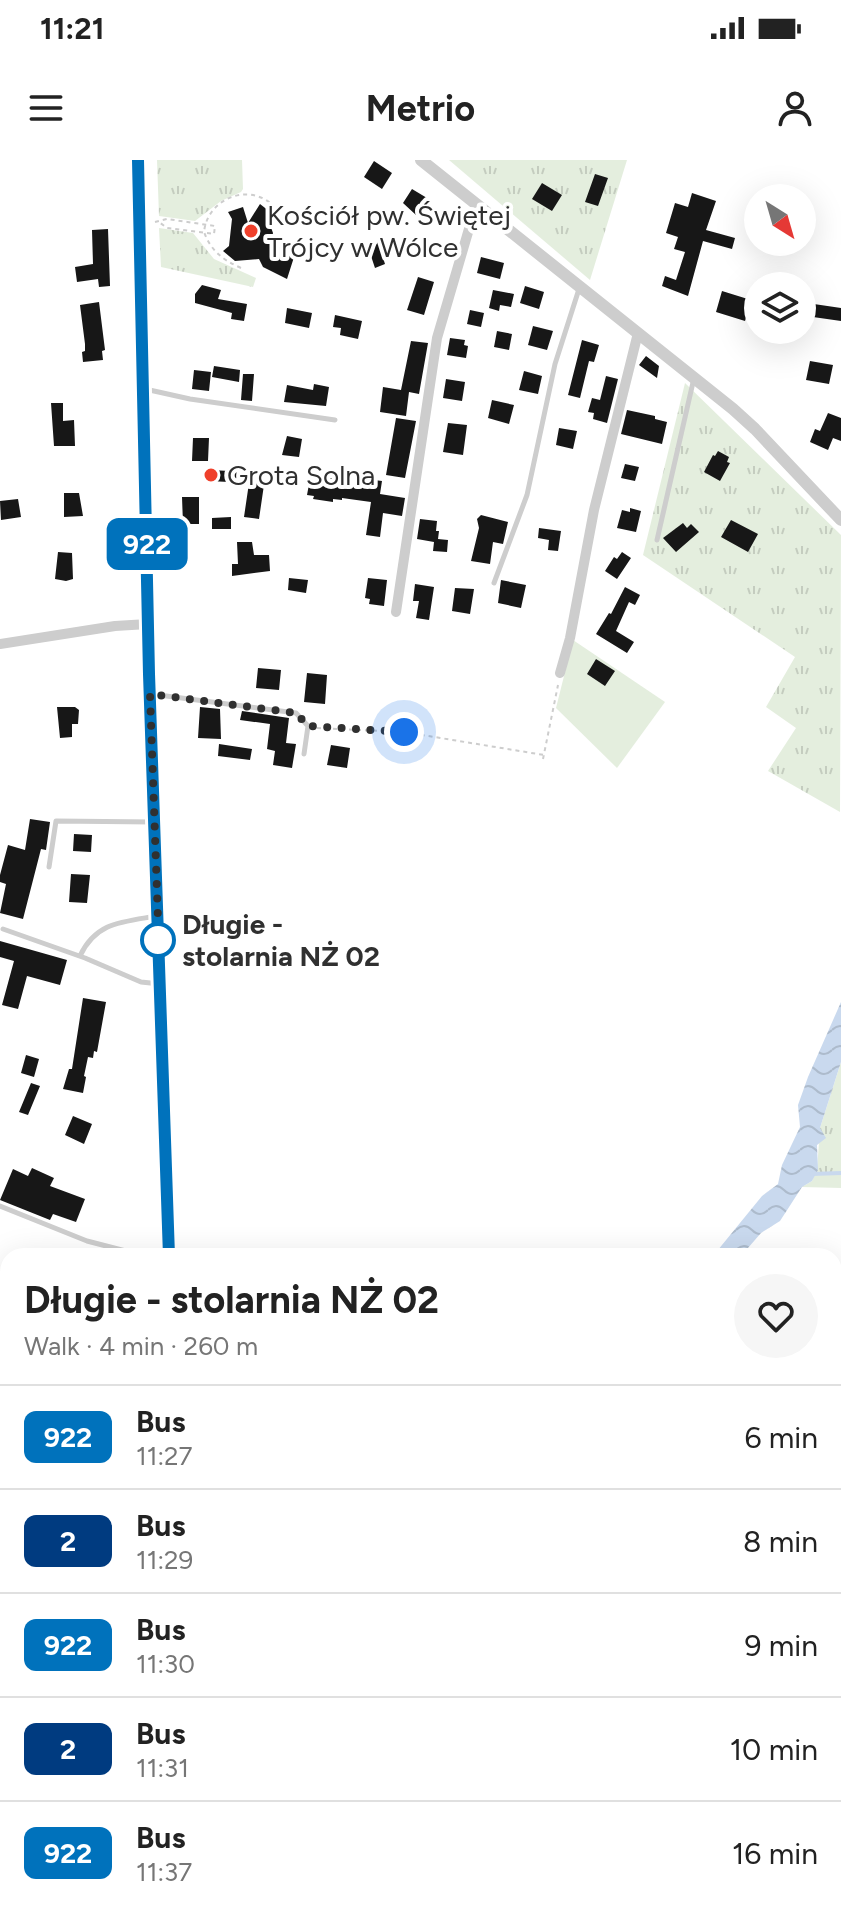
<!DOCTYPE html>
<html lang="en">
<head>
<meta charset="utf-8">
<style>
  body { margin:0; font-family:Figtree,sans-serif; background:#f6f6f6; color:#222; height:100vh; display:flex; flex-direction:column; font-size:30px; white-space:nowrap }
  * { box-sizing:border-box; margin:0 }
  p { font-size:26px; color:#767676 }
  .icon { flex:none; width:44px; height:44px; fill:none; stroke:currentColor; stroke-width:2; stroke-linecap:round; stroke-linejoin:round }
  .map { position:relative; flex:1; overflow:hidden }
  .details { position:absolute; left:0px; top:1088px; width:842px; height:674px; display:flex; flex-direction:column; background:#fff; border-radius:24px 24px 0 0; box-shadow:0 8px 32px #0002 }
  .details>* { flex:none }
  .badge { padding:0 16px; border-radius:12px; font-size:28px; line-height:52px }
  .needle { width:52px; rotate:143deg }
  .buttons { position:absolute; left:744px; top:24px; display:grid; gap:16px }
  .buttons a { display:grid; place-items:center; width:72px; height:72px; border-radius:50%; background:#fff; box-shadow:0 8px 32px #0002; font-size:40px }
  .you { position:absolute; width:40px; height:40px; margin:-20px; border:6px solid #fff; border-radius:50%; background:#1a73e8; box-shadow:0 0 0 12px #1a73e833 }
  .map>.badge { position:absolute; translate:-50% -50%; box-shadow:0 0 0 4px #fff }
  .round { display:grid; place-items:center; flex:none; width:84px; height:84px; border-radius:42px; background:#f6f6f6 }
  .head { display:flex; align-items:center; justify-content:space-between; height:136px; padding:0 24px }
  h1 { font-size:38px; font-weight:700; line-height:60px }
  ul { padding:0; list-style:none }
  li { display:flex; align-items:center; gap:24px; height:104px; padding:0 24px; border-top:2px solid #e0e0e0 }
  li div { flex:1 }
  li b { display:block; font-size:30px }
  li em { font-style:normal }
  li .badge { min-width:88px; font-weight:700; text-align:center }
  .status { display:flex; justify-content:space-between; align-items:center; height:56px; padding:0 40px; background:#fff; direction:ltr }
  .status svg { height:22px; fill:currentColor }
  header { display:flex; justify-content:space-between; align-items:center; height:104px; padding:0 24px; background:#fff; font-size:36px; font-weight:700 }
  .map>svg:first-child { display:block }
  .grass { fill:url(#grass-tufts) }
  .wetland { fill:url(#wetland-marsh) }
  .green { fill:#e4eede }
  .water { fill:url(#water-waves) }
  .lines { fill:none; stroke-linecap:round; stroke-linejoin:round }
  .stream { stroke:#c9d9ee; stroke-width:4 }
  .building { fill:#171717 }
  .path { stroke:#cdcdcd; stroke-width:2; stroke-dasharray:4 4; stroke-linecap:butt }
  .service { stroke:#cdcdcd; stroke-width:5 }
  .minor { stroke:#cdcdcd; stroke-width:10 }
  .tertiary { stroke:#cdcdcd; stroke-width:12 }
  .secondary { stroke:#bababa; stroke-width:14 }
  .line-casing { stroke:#fff; stroke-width:18 }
  .line { stroke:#0072bc; stroke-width:12 }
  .walk { stroke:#303030; stroke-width:8; stroke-dasharray:0 14.4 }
  .poi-dot { fill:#ef402b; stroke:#fff; stroke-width:3 }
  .stop-dot { fill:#fff; stroke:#0072bc; stroke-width:4 }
  .labels { text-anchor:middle; stroke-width:8; stroke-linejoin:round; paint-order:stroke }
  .poi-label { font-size:28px; fill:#303030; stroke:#fff; text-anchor:start }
  .stop-label { font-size:28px; font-weight:bold; fill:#303030; stroke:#fff; text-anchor:start }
</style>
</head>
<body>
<div class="status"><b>11:21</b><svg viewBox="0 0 49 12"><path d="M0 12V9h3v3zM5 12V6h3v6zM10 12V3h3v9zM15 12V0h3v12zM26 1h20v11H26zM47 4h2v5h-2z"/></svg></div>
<header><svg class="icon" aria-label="menu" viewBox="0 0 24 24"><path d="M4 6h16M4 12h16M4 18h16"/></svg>Metrio<svg class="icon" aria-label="person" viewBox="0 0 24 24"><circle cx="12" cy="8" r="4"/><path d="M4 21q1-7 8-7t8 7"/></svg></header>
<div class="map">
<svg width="841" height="1761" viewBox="0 0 841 1761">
  <defs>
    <pattern id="grass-tufts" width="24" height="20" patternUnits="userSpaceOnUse" patternTransform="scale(2)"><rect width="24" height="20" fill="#e4eede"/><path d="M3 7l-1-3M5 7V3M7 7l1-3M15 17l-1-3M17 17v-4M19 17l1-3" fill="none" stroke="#c4ccbf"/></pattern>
    <pattern id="wetland-marsh" width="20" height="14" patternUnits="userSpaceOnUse" patternTransform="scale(2)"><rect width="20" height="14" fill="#e4eede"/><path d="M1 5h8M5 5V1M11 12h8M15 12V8" fill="none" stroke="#c4ccbf"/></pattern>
    <pattern id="water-waves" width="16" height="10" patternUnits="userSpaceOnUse" patternTransform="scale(2)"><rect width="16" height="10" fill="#c9d9ee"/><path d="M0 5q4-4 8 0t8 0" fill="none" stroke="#adbbcc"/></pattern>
  </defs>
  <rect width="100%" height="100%" fill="#fff"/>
  <path class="grass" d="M157,0H242L243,29L241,32L221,41L195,61L159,56Z
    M449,0H627L590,120Z
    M159,68L193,73L214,99L256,118L253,127L161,107Z
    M685,223L841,375L840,652L768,611L796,568L766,547L795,497L643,395Z
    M841,902V1028L802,1027L812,1021L817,1010L820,968Z
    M834,1261L841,1263V1761H377L382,1754H834Z
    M245,1754H346L341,1761H242Z"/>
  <path class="wetland" d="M841,1517V1761H702L706,1754H834V1530Z"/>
  <path class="green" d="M573,480L665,542L617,608L556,548Z"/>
  <path class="water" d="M841,842V902L820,968L826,978L817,985L818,1010L812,1021L802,1027L780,1061L761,1073L741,1096H713L762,1036L778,1024L782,1005L800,967L798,945L808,917Z"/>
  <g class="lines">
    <path class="stream" d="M811,1014L841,1013
      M834,1268L841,1269
      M834,1468L841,1455
      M670,1761L674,1754"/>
  </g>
  <path class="building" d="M374,1L392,13L382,29L364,17Z
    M595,14L608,18L598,46L585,42Z
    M542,23L562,35L552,51L532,39Z
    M412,29L427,38L416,55L403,43Z
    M692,33L716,41L706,70L735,78L732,89L703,81L688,136L662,126L665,116L676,120L685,92L674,89L678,77L666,73L675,43L688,47Z
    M260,44L274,55L268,59L273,73L271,83L295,94L287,119L263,107L259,99L235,101L223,91L229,86L232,59L228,52L243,47L248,63Z
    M108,69L110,126L99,127L98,119L77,122L75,107L93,104L92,70Z
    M378,82L385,104L375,108L370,93Z
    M481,97L504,103L500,119L477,113Z
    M418,117L434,122L424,155L407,150Z
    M202,125L221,130L218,139L247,144L244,161L231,159L232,153L195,143V134Z
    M525,126L544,132L539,149L520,143Z
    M493,130L514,134L511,147L500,145L499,151L489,148Z
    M722,131L751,140L745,161L716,152Z
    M99,142L105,190L102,191L103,200L83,202L82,192L85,191V184L80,145Z
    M807,143L841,148V161L806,156Z
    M287,148L312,153L309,168L285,163Z
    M470,150L484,153L481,167L467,164Z
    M335,155L362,161L358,179L340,175L341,168L333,167Z
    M533,166L553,171L547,190L528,185Z
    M497,171L512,174L509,190L494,187Z
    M450,178L465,180L464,185L468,186L466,198L447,195Z
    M582,180L599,185L594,202L589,201L580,238L568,235Z
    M411,181L428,183L419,234L409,232L406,256L380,252L383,227L401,230Z
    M646,196L659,206L657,218L639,205Z
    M810,201L833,205L829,224L806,220Z
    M214,206L240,210L239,222L212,217Z
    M194,210L211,212L209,231L192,229Z
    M524,211L542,216L538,234L519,230Z
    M243,214H254L252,241L241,240Z
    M606,216L618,219L607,263L593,259L594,253L588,252L592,238L600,240Z
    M446,219L465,222L462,241L443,238Z
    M314,224L329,227L326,246L284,242L287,225L313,230Z
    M492,240L514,245L509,264L488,258Z
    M51,243H63V261L74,260L75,286H54Z
    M627,250L655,256V259L667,262L662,284L621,274Z
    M828,253L841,258V281L833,278L828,290L810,282L815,269L820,271Z
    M396,258L416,261L405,318L386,315Z
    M448,263L467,265L463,295L443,292Z
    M559,268L577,271L573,289L556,285Z
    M287,276L302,279L299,297L282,295Z
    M193,278H209L208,301H192Z
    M718,291L729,297L727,302L730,303L720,321L704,312L713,295L715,296Z
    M625,304L639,307L635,321L621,318Z
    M210,310L250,312L249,323L250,316L265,318L259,359L244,357L249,323L209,321Z
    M314,316L358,322L359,318L382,321L380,334L405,338L402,356L383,353L380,377L366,375L371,342L342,338V340L333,339V342L313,339L314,336L307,335L310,319L313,320Z
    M64,333H79L83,356L64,357Z
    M182,337H199V364H183Z
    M18,339L21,357L1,360L0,341Z
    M630,348L641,351L636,372L617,368L622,350L630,352Z
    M481,355L508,362L503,384L493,382L490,404L471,401L479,368L477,359Z
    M231,357V369H212V358Z
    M420,359L437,361L436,371H439L438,379L448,380L447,392L433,391L434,382L417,379Z
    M731,360L758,374L748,392L721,377Z
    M683,363L687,368L691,364L699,372L676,392L663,378Z
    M539,368L561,371L558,391L548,390L549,380L538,378Z
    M237,382H252L254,395H269L270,411L232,416V404H238Z
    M58,392L72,393L73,419L66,421L55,419Z
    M622,392L631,398L617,419L605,411L614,397L617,399Z
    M289,418L308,420L306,433L288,430Z
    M368,418L387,420L384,446L369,444L370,439L365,438Z
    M501,420L526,425L521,448L498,443Z
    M415,424L434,427L429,460L416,458L419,441H413Z
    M625,427L640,435L635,445L629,442L616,471L634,482L627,493L596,474L609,453L611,454Z
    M455,428L474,429L470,454L452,451Z
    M596,499L615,511L605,526L587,514Z
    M258,508L281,510L279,530L256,528Z
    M307,513L327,515L325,544L304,542Z
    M57,547H75L79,550L78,564H72V577L60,578Z
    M200,547L220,549L221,579L198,578Z
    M242,551L289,558L286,583L296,584L292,608L273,605L275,591L267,589L270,564L240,560Z
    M219,584L252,589L250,600L218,596Z
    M331,585L350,588L347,608L327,605Z
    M30,659L50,662L46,690L41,689L23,759L0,753L6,724L0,722V715L8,685L25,690Z
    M74,674L92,675L91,692L73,691Z
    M71,714L90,715L87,743L69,742Z
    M0,781L67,800L60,825L27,816L18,849L2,845L14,801L0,797Z
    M83,838L106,842L97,892L94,891L93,898L88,897L84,916L86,917L83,933L63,929L69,909H72Z
    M26,895L39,899L34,917L21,913Z
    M31,923L40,926L28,955L19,952Z
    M73,956L92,964L84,984L65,975Z
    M32,1008L54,1018L50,1026L85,1039L76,1062L53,1054L50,1060L0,1040L13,1009L28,1016Z"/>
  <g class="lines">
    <path class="path" d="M155,62L167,59L215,66L214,74L167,68L159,62
      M241,108C223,100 211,91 204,72C208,34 260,18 282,57
      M317,568L404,572L544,595
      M543,599L558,525
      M834,1434L841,1424
      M0,1538L8,1542
      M632,1761L633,1754"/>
    <path class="service" d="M145,229L190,239L335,260
      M657,380L694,218
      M494,423L527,335L555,204L579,129
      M151,534L296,553L308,566L304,594
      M49,707L56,661L153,662
      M3,769L85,798L141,822L160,824
      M80,796C96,762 122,762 157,756
      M0,1046L87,1081L145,1096
      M0,1123L8,1126
      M0,1264L8,1267"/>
    <path class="minor" d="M396,452L437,178L476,45
      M0,484L115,466L148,464
      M560,513L570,478L594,350L638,173"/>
    <path class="tertiary" d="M421,0L733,249L755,269L841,360"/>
    <path class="secondary" d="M138,0L149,514L169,1096
      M0,1714L8,1697"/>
  </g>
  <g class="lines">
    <g class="line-casing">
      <path id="line" d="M138,0L149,514L169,1096"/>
    </g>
    <use href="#line" class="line"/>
    <path class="walk" d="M158,780L159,788L150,534L296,553L308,566L404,572"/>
  </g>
  <g class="poi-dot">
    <circle cx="251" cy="71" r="8"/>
    <circle cx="211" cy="315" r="8"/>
  </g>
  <circle class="stop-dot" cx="158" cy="780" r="16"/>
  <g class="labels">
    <g class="poi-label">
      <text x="267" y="65">Kościół pw. Świętej<tspan x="267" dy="32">Trójcy w Wólce</tspan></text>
      <text x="227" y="325">Grota Solna</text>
    </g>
    <g class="stop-label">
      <text x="182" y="774">Długie -<tspan x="182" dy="32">stolarnia NŻ 02</tspan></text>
    </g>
  </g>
</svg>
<div class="buttons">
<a><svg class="needle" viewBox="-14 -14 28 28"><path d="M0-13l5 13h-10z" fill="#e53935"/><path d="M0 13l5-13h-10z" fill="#767676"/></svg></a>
<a><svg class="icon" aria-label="layers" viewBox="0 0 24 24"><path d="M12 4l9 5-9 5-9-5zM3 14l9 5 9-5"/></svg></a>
</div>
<div class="you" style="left:404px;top:572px"></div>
<b class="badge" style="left:147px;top:384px;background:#0072bc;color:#fff">922</b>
<section class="details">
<div class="head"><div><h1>Długie - stolarnia NŻ 02</h1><p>Walk · 4 min · 260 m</p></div><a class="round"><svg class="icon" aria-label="heart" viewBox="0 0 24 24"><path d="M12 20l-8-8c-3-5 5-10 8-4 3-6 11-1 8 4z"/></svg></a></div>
<ul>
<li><span class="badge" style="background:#0072bc;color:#fff">922</span><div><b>Bus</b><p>11:27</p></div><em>6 min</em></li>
<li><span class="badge" style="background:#003b80;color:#fff">2</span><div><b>Bus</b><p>11:29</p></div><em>8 min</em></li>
<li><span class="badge" style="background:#0072bc;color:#fff">922</span><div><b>Bus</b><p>11:30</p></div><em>9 min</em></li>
<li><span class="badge" style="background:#003b80;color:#fff">2</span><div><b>Bus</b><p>11:31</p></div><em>10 min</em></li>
<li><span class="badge" style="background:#0072bc;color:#fff">922</span><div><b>Bus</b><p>11:37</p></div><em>16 min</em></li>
</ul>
</section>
</div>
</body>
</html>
